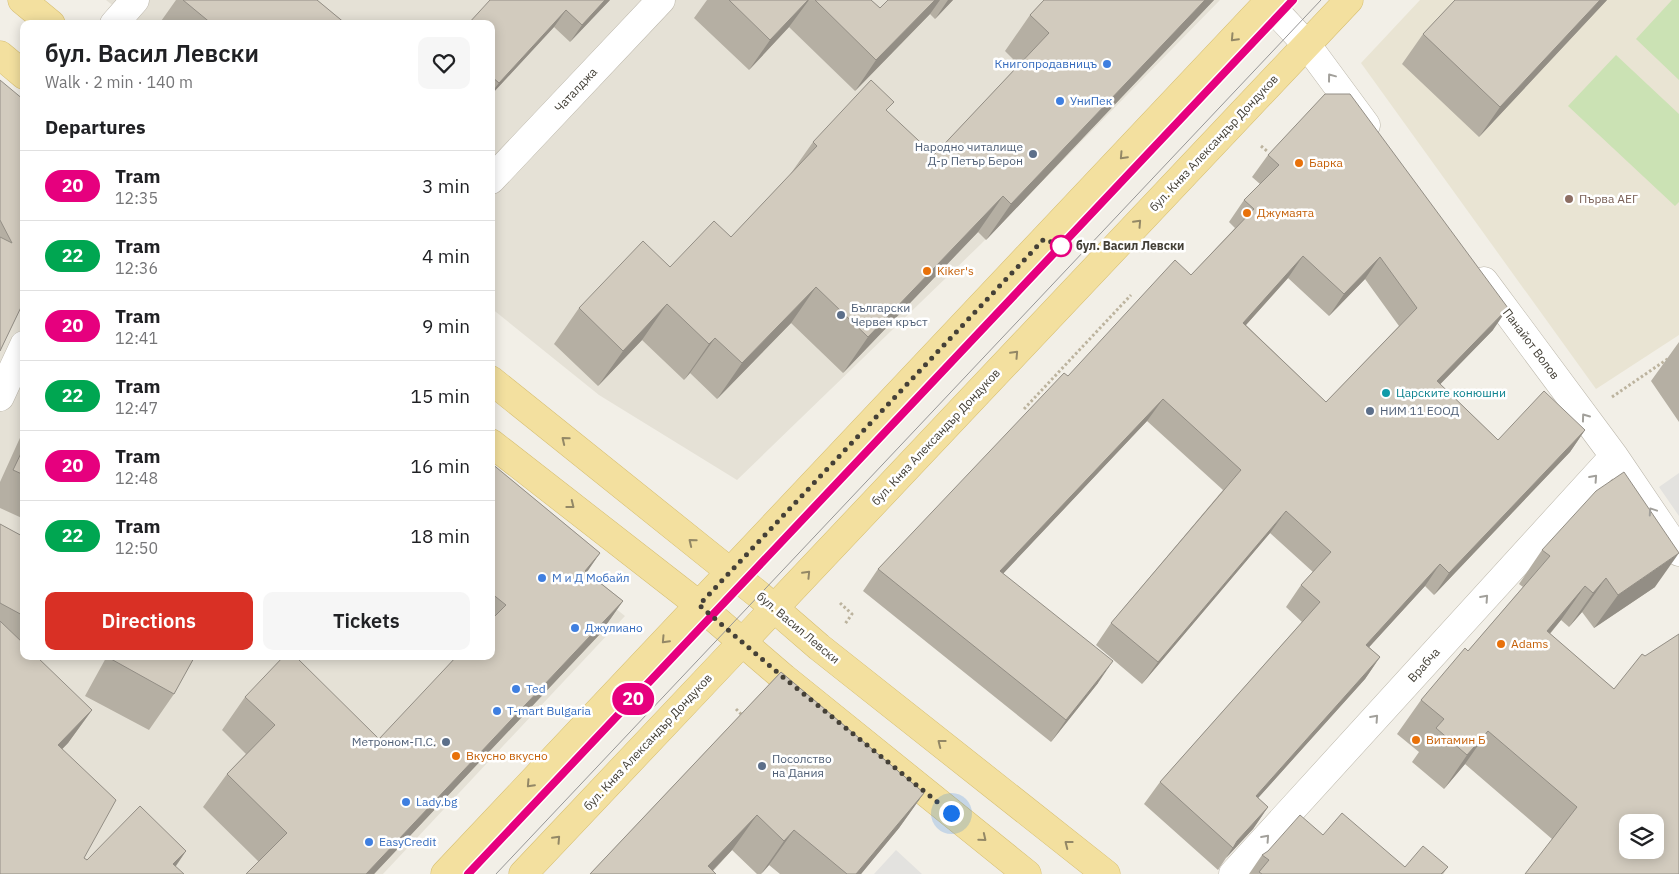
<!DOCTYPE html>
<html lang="en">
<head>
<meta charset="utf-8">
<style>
  body { margin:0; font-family:"IBM Plex Sans",sans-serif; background:#f6f6f6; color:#202124; height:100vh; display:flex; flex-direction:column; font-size:19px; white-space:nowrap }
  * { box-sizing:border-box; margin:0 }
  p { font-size:16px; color:#757577 }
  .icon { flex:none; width:28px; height:28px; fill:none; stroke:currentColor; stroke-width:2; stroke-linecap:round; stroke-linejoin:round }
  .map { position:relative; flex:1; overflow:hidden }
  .drawer { position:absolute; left:20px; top:20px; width:475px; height:640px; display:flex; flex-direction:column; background:#fff; border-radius:10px; box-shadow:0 2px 12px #0003 }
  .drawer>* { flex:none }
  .badge { padding:0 10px; border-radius:16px; font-size:18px; line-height:32px }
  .tools { position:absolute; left:1619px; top:814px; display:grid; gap:10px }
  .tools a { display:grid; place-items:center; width:45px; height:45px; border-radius:10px; background:#fff; box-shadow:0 2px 12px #0003; font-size:25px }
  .you { position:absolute; width:25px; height:25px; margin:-12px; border:4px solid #fff; border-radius:50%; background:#1a73e8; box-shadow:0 0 0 8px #1a73e833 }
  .map>.badge { position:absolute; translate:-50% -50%; box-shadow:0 0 0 2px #fff }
  h2 { padding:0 25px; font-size:19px; line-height:45px }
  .round { display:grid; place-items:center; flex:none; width:52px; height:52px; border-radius:10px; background:#f6f6f6 }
  .summary { display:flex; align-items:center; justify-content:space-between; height:85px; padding:0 25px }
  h1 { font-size:24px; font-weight:600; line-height:38px }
  .primary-button { display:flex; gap:10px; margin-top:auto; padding:10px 25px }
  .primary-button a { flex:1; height:58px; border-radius:10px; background:#d93025; color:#fff; font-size:20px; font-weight:600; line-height:58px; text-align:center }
  .primary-button a+a { background:#f6f6f6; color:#202124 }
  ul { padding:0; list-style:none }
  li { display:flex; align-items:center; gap:15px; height:70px; padding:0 25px; border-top:1px solid #e0e0e0 }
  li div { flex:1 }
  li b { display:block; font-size:19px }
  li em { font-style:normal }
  li .badge { min-width:55px; font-weight:700; text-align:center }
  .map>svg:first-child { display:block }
  .residential { fill:#e5e1d6 }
  .education { fill:#e9e4d3 }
  .green { fill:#cbe2b4 }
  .parking { fill:#e3e2df }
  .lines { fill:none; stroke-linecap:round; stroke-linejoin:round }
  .minor-casing { stroke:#bcb7ab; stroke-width:29 }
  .primary-casing { stroke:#d6be71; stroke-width:29 }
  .path { stroke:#bcb39e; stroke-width:3; stroke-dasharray:2.5 2.5; stroke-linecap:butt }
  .minor { stroke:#fff; stroke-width:28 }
  .primary { stroke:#f3e09f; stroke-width:28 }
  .tram { stroke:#969696; stroke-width:1 }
  .wall { fill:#b5afa3; fill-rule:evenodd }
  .shaded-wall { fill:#938e85 }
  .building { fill:#d2cbbe; stroke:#938e85; fill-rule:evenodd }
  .oneway { stroke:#938866 }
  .oneway2 { stroke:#a2a09b }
  .line-casing { stroke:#fff; stroke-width:11 }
  .line { stroke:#e6007e; stroke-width:8 }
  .walk { stroke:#444037; stroke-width:5; stroke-dasharray:0 9 }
  .shop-dot { fill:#3f7fe0; stroke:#fff; stroke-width:2 }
  .service-dot { fill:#5c6f8a; stroke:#fff; stroke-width:2 }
  .food-dot { fill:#e8710a; stroke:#fff; stroke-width:2 }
  .education-dot { fill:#8d6e63; stroke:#fff; stroke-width:2 }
  .stop-dot { fill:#fff; stroke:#e6007e; stroke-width:2.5 }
  .culture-dot { fill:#0f9aa8; stroke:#fff; stroke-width:2 }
  .labels { text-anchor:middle; stroke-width:5; stroke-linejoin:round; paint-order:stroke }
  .shop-label { font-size:12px; fill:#366cbe; stroke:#fff; text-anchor:start }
  .street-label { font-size:12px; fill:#444037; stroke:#fff }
  .service-label { font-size:12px; fill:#4e5e75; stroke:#fff; text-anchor:start }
  .food-label { font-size:12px; fill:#c56008; stroke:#fff; text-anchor:start }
  .education-label { font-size:12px; fill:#785e54; stroke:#fff; text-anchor:start }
  .stop-label { font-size:12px; font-weight:bold; fill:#444037; stroke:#fff; text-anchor:start }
  .culture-label { font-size:12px; fill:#0d838f; stroke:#fff; text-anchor:start }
</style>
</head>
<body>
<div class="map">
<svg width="1679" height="874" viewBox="0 0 1679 874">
  <rect width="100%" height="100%" fill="#f2efe7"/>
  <path class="residential" d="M106,0H1220L981,244L737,480L599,395L491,308V24H136Z
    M0,118L24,137V656H491V510L625,616L383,874H0Z"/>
  <path class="education" d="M1420,0H1679V335L1596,389L1361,63Z"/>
  <path class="green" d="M1672,0H1679V80L1636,39Z
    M1616,55L1679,114V202L1675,206L1568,106Z"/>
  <path class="parking" d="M1679,473V516L1659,487Z
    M896,850L922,874H874Z"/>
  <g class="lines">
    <g class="minor-casing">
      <path id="minor" d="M1265,0L1307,45L1366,125
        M114,24L135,0
        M491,180L661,0
        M1484,281L1614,456L1679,552
        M0,397L24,345
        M1233,874L1614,456"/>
    </g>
    <g class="primary-casing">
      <path id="primary" d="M22,0L51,24
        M0,55L24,75
        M491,380L759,595L819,647L1106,874
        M491,443L699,605L784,678L1027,874
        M445,874L1270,0
        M523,874L1349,0"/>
    </g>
    <path class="path" d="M1261,146L1267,151
      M1612,397L1669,358
      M1024,409L1131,295
      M840,603L852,614L845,624
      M736,709L741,714"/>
    <use href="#minor" class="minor"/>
    <use href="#primary" class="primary"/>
    <path class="tram" d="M468,874L1293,0
      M496,874L1321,0"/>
  </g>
  <path class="wall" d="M176,0H317L346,24H159Z
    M610,0L570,42L554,27L491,95V24Z
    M707,0H871L880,8L888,0H953L935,19L930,14L855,91L789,27L749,70L694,18Z
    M1044,0H1214L986,240L978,232L843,373L791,323L717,399L690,373L684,380L642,340L598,386L554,344L579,308L670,267L731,237L789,176L813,142L887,112L934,155L1019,65L1005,51L1030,15Z
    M1455,0H1607L1479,137L1402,64L1423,34Z
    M0,80L24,301L0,351Z
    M1268,155L1493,330L1440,384L1498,440L1585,430L1570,452L1434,595L1425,586L1369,647L1380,657L1365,679L1258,798L1268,807L1253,829L1226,858L1218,870L1144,804L1160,782L1302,622L1286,607L1301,585L1313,572L1270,533L1142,684L1096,645L1111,623L1223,490L1147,421L1003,573L1098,683L1051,742L863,591L878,569L1068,376L1191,275L1235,228L1229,222L1244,200L1260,184L1252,177ZM1288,278L1329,316L1365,279L1399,326L1326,402L1246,325Z
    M1679,342V422L1651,381Z
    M24,429V519L0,508V482Z
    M491,463L600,553L587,572L623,601L599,635L374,874H246L259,862L203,807L227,774L246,754L222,730L245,697L379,739L491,656Z
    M0,524L24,537V656L92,710L68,743L62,749L84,858L87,860L186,851L176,866L0,874Z
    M1542,550L1655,587L1594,628L1582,612L1569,627L1561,620L1550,634L1614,689L1645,656L1679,874L1552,839L1465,764L1444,789L1412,762L1419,752L1397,734L1421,700L1468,651L1523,587L1519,584Z
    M107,656H195L174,694L149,730L85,696Z
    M781,672L924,793L899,828L861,874H780L769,865L761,874H757L732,850L713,871L590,874Z
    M1323,835L1405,867H1448L1443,874H1249L1262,855Z"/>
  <path class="shaded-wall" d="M605,0H610L570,42L582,25Z
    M808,0H809L789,27L749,70L770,40Z
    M935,0H940L930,14L855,91L876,60Z
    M948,0H953L935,19Z
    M1205,0H1214L986,240L1011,204Z
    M1600,0H1607L1479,137L1500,107Z
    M566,10L554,27L491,95V93L499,83Z
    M1003,196L978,232L843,373L868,337Z
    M1303,256L1288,278L1228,345L1243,323Z
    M1380,257L1365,279L1329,316L1344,294Z
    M816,287L791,323L717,399L742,363Z
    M667,304L642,340L598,386L623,351Z
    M1508,308L1493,330L1422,403L1437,381Z
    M715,338L690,373L684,380L709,344Z
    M1163,399L1147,421L985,593L1000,571Z
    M1585,430L1570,452L1434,595L1449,573Z
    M1286,511L1270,533L1142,684L1158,662Z
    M600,553L577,586L585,571Z
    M1679,553L1655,587L1594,628L1618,595Z
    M1440,564L1425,586L1351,667L1366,645Z
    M1606,578L1582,612L1569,627L1593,593Z
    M1585,586L1561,620L1523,665L1547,631Z
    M623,601L599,635L374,874H366Z
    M1380,657L1365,679L1240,818L1256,796Z
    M1113,661L1098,683L1051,742L1066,720Z
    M92,710L68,743L34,778L58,745Z
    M1488,731L1465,764L1444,789L1467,755Z
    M924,793L899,828L861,874H856Z
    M1268,807L1253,829L1226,858L1237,841Z
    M757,815L732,850L709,874L708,866Z
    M794,830L769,865L761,874L784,841Z
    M186,851L170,874L173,864Z"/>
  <path class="building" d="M183,0H317L346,24H212Z
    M490,0H605L582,25L566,10L499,83L491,76V24H468Z
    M729,0H808L770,40Z
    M815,0H871L880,8L888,0H935L876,60Z
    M1044,0H1205L1011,204L1003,196L868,337L816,287L742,363L715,338L709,344L667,304L623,351L579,308L643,241L670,267L714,221L731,237L817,146L813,142L871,80L894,102L886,110L934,155L1049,33L1030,15Z
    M1455,0H1600L1500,107L1423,34Z
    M0,80L24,100V301L0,351V237L12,243L0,220Z
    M1325,94H1350L1508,308L1437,381L1498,440L1544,391L1585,430L1449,573L1440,564L1366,645L1380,657L1256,796L1268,807L1237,841L1233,848L1160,782L1320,602L1301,585L1331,552L1286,511L1158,662L1111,623L1241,470L1163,399L1000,571L1113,661L1066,720L878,569L1064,373L1068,376L1175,260L1191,275L1254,209L1244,200L1279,165L1268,155ZM1303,256L1344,294L1380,257L1417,308L1326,402L1243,323Z
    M24,447V475L13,470Z
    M491,463L600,553L585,571L623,601L366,874H246L287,833L227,774L275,725L245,697L284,656H295L379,739L457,656H491V620L506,605L491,593Z
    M1624,472L1679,553L1618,595L1606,578L1593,593L1585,586L1547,631L1614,689L1642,654L1645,656L1679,634V874H1525L1577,807L1488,731L1467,755L1436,728L1444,719L1421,700L1465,648L1468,651L1550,556L1542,550L1596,491ZM1628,822H1655V850H1628Z
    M0,524L24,537V616L0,603Z
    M0,621L24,644V656H36L92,710L58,745L116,800L84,858L87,860L140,806L186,851L173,864L184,874H0Z
    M113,656H195L174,694L111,659Z
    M781,672L924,793L856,874H847L794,830L784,841L757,815L708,866L716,874H590Z
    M1342,813L1405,867L1423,846L1448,867L1441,874H1262L1259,872L1269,860L1262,855L1268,851L1300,815L1323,835Z"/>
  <defs><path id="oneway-chevron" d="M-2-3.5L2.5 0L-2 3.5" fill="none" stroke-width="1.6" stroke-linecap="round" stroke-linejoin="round" transform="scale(1.25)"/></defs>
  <g class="oneway">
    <use href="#oneway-chevron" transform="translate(1234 38) rotate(133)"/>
    <use href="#oneway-chevron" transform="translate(1123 156) rotate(133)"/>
    <use href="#oneway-chevron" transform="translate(1138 223) rotate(-47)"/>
    <use href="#oneway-chevron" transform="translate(1015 354) rotate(-47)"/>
    <use href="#oneway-chevron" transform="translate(565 440) rotate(-141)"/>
    <use href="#oneway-chevron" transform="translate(571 505) rotate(38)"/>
    <use href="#oneway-chevron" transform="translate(692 542) rotate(-141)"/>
    <use href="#oneway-chevron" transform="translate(807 574) rotate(-46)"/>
    <use href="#oneway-chevron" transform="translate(665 640) rotate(133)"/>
    <use href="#oneway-chevron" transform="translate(941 743) rotate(-142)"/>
    <use href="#oneway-chevron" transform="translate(530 784) rotate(133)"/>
    <use href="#oneway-chevron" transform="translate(983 838) rotate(39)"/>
    <use href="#oneway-chevron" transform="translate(557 839) rotate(-47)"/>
    <use href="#oneway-chevron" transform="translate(1068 844) rotate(-142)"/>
  </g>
  <g class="oneway2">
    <use href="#oneway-chevron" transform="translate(1331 77) rotate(-127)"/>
    <use href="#oneway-chevron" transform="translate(1585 417) rotate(-126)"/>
    <use href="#oneway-chevron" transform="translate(1594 478) rotate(-48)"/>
    <use href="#oneway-chevron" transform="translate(1652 511) rotate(-124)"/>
    <use href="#oneway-chevron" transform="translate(1485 598) rotate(-48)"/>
    <use href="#oneway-chevron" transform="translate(1375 718) rotate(-48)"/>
    <use href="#oneway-chevron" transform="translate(1266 838) rotate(-48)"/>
  </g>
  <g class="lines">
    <g class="line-casing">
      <path id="line" d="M468,874L1293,0"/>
    </g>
    <use href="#line" class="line"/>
    <path class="walk" d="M951,813L784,678L699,605L1044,239L1061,246"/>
  </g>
  <g class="shop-dot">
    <circle cx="1107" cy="64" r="5"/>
    <circle cx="1060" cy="101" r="5"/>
    <circle cx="542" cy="578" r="5"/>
    <circle cx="575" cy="628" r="5"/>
    <circle cx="516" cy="689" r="5"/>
    <circle cx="497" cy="711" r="5"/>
    <circle cx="406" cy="802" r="5"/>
    <circle cx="369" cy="842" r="5"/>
  </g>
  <g class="service-dot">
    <circle cx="1033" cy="154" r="5"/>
    <circle cx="841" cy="315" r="5"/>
    <circle cx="1370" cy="411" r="5"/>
    <circle cx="446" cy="742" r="5"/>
    <circle cx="762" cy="766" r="5"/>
  </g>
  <g class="food-dot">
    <circle cx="1299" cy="163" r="5"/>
    <circle cx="1247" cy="213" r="5"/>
    <circle cx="927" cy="271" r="5"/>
    <circle cx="1501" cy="644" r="5"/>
    <circle cx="1416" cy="740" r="5"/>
    <circle cx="456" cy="756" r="5"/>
  </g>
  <circle class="education-dot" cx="1569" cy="199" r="5"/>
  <circle class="stop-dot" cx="1061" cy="246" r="10"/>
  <circle class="culture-dot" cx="1386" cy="393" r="5"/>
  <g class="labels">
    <g class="shop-label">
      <text x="1097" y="68" text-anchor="end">Книгопродавницъ</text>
      <text x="1070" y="105">УниПек</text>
      <text x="552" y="582">М и Д Мобайл</text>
      <text x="585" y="632">Джулиано</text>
      <text x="526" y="693">Ted</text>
      <text x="507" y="715">T-mart Bulgaria</text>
      <text x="416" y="806">Lady.bg</text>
      <text x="379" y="846">EasyCredit</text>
    </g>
    <g class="street-label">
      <text transform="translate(576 90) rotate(-47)" y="4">Чаталджа</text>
      <text transform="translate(1214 143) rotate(-47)" y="4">бул. Княз Александър Дондуков</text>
      <text transform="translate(1531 344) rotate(53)" y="4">Панайот Волов</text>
      <text transform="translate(936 437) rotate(-47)" y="4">бул. Княз Александър Дондуков</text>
      <text transform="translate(798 628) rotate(40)" y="4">бул. Васил Левски</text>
      <text transform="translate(1424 665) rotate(-48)" y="4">Врабча</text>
      <text transform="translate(648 742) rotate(-47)" y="4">бул. Княз Александър Дондуков</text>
    </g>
    <g class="service-label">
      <text x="1023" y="151" text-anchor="end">Народно читалище<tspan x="1023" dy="14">Д-р Петър Берон</tspan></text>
      <text x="851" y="312">Български<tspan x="851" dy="14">Червен кръст</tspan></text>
      <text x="1380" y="415">НИМ 11 ЕООД</text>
      <text x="436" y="746" text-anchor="end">Метроном-П.С.</text>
      <text x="772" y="763">Посолство<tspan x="772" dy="14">на Дания</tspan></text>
    </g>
    <g class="food-label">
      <text x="1309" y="167">Барка</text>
      <text x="1257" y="217">Джумаята</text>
      <text x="937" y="275">Kiker's</text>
      <text x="1511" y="648">Adams</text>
      <text x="1426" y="744">Витамин Б</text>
      <text x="466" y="760">Вкусно вкусно</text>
    </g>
    <g class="education-label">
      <text x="1579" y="203">Първа АЕГ</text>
    </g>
    <g class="stop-label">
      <text x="1076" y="250">бул. Васил Левски</text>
    </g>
    <g class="culture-label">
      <text x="1396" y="397">Царските конюшни</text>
    </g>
  </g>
</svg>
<div class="tools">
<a><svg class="icon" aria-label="layers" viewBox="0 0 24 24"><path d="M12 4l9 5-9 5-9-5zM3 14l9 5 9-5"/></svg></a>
</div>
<div class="you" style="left:951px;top:813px"></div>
<b class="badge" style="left:633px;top:699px;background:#e6007e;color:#fff">20</b>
<section class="drawer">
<div class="summary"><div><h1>бул. Васил Левски</h1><p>Walk · 2 min · 140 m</p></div><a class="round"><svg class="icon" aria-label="heart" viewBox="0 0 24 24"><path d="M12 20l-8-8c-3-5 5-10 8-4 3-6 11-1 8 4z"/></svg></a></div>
<h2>Departures</h2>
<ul>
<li><span class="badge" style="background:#e6007e;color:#fff">20</span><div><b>Tram</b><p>12:35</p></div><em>3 min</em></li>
<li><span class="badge" style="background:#00a651;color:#fff">22</span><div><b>Tram</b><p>12:36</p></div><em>4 min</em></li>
<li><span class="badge" style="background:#e6007e;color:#fff">20</span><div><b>Tram</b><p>12:41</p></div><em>9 min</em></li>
<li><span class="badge" style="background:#00a651;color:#fff">22</span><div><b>Tram</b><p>12:47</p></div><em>15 min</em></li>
<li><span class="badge" style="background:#e6007e;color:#fff">20</span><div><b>Tram</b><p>12:48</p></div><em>16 min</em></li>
<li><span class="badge" style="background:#00a651;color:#fff">22</span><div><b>Tram</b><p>12:50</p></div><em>18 min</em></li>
</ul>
<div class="primary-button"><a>Directions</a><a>Tickets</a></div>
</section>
</div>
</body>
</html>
